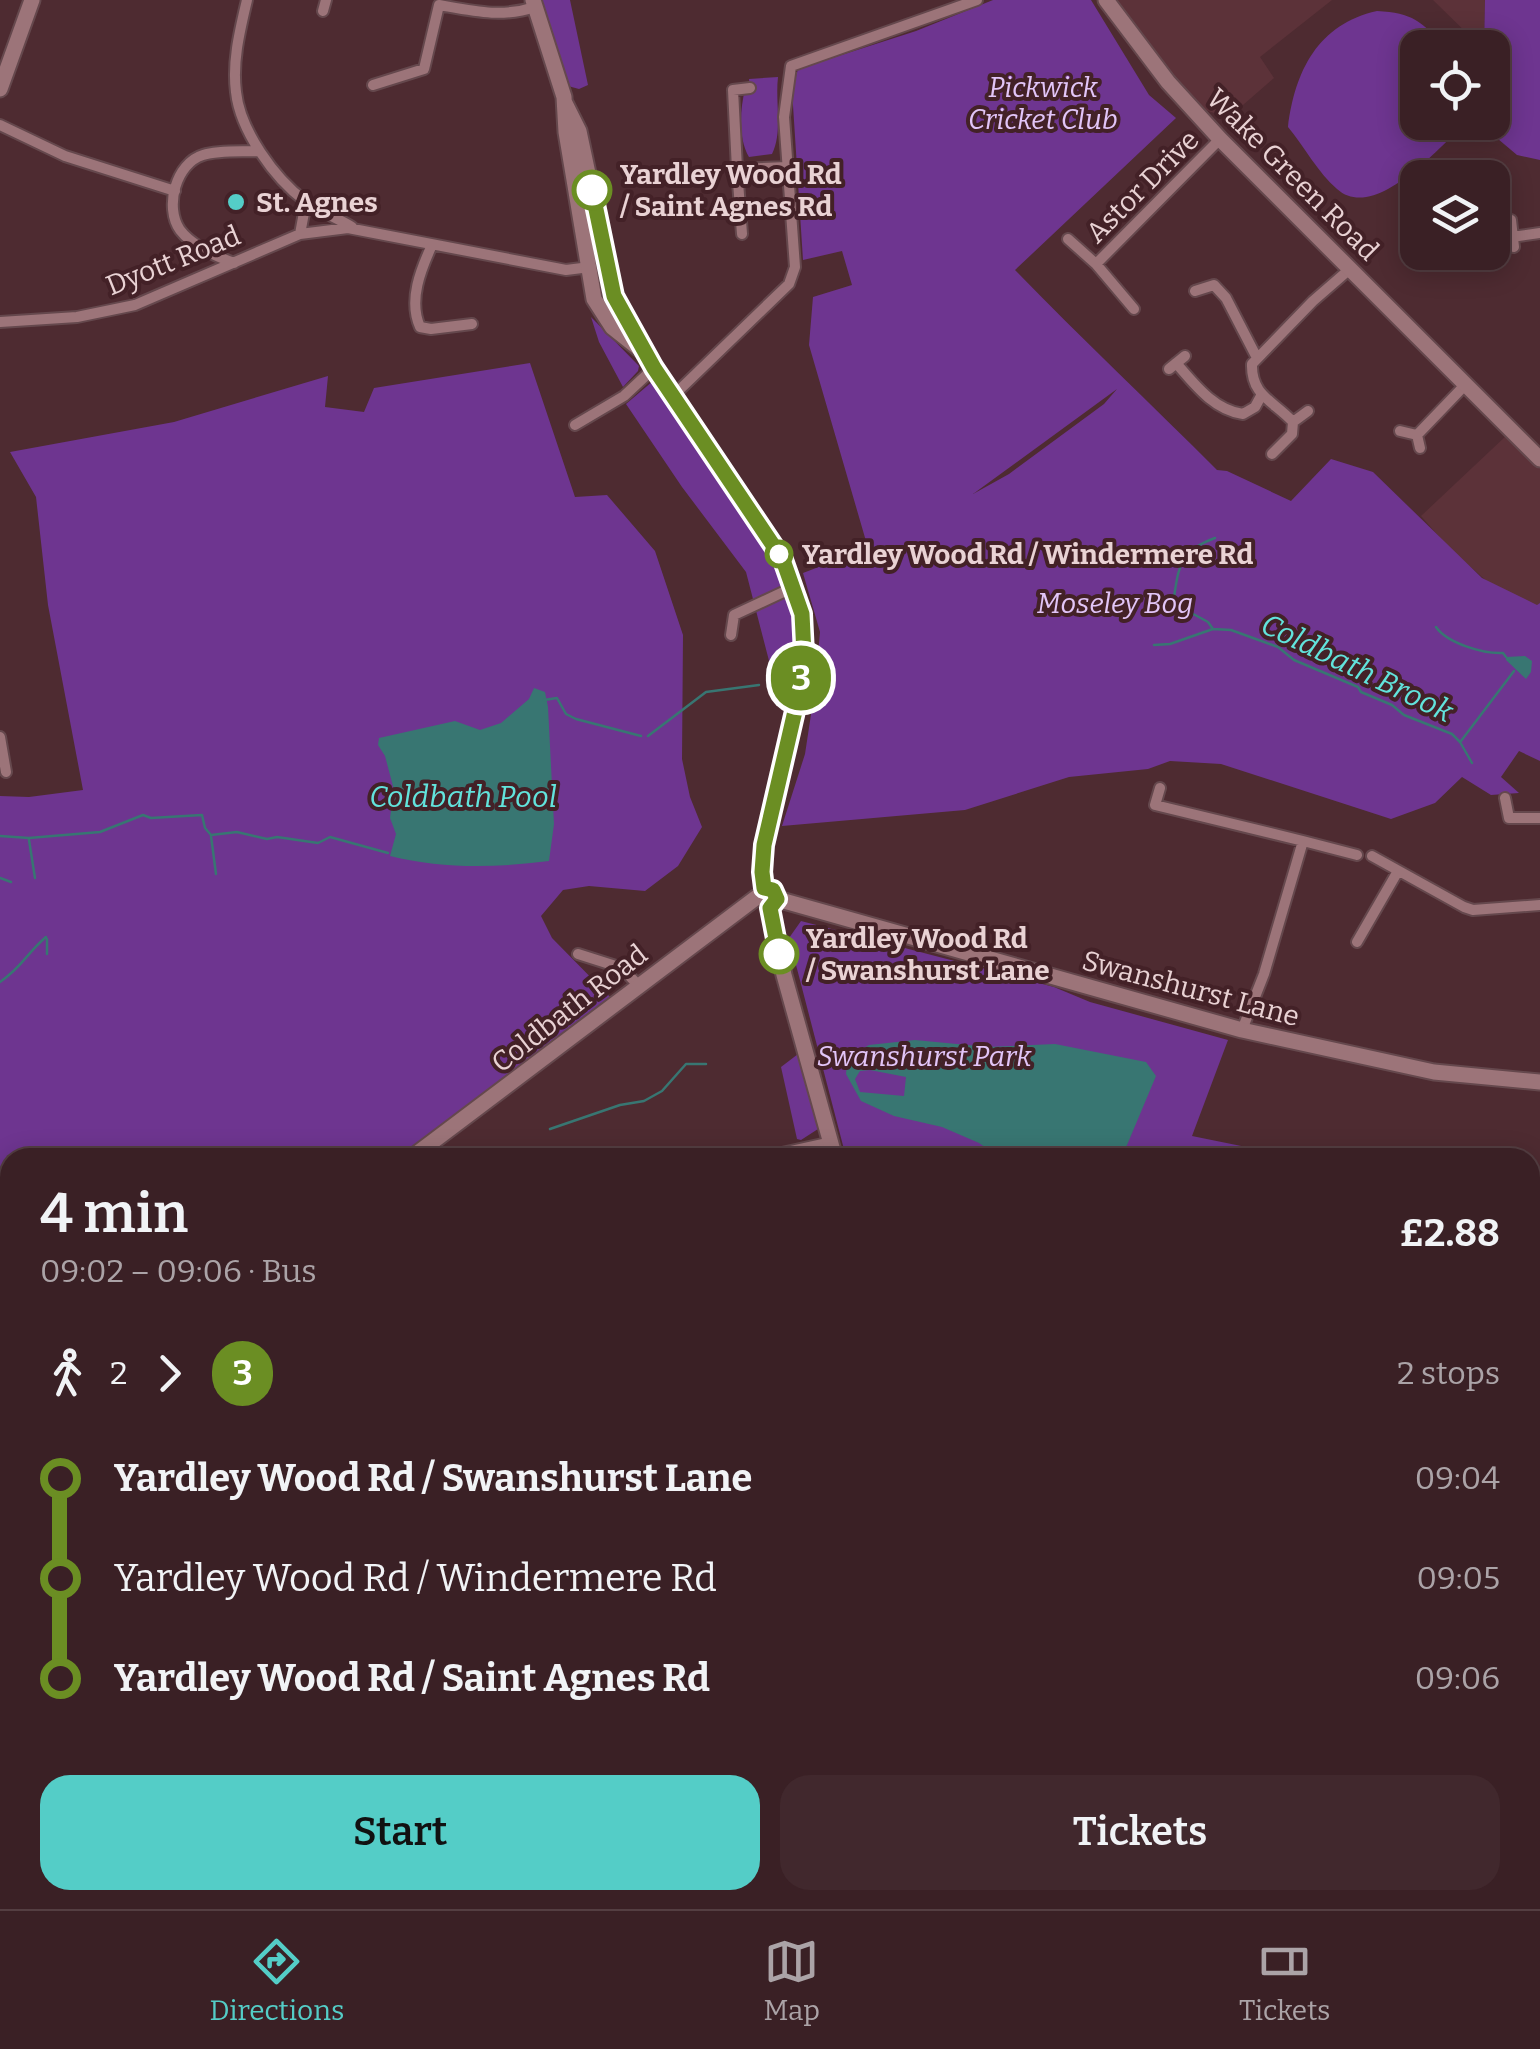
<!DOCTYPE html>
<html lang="en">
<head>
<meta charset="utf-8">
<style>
  body { margin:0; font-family:Bitter,serif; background:#41282d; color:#f1f3f6; height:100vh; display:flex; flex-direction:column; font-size:38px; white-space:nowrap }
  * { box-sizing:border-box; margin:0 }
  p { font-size:32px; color:#aba3a7 }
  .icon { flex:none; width:55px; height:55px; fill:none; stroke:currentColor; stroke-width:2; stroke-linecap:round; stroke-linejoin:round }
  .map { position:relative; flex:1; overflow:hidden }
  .side { position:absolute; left:0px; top:1148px; width:1540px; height:762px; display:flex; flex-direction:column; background:#3a2025; border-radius:30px 30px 0 0; box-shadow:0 5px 25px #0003,0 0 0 2px #543e42 }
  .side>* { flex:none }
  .badge { padding:0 20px; border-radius:32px; font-size:35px; line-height:65px }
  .buttons { position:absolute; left:1400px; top:30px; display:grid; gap:20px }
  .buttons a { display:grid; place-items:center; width:110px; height:110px; border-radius:20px; background:#3a2025; box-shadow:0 5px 25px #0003,0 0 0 2px #543e42; font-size:50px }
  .map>.badge { position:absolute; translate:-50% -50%; box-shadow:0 0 0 5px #fff }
  .legs { display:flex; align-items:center; gap:15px; height:110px; padding:0 40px; font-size:32px }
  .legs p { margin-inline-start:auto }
  .summary { display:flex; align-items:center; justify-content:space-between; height:170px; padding:0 40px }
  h1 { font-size:55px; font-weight:600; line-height:75px }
  .cta { display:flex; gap:20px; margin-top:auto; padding:20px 40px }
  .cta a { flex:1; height:115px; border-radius:30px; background:#54cdc7; color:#111; font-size:40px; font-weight:600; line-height:115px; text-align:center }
  .cta a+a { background:#41282d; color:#f1f3f6 }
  ul { padding:0 40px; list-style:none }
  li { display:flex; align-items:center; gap:35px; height:100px; font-size:38px }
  li i { display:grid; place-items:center; width:15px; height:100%; margin:0 12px; background:currentColor }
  li i::after { content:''; width:25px; height:25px; margin:-12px; border:8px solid; border-radius:50%; background:#3a2025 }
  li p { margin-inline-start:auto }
  li:first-child i { background:linear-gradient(#0000 50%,currentColor 0) }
  li:last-child i { background:linear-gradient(currentColor 50%,#0000 0) }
  .menu { display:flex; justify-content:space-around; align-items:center; height:140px; border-top:2px solid #543e42; background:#3a2025; font-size:28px; color:#aba3a7 }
  .menu a { display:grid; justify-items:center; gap:5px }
  .menu .selected { color:#54cdc7 }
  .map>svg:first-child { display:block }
  .built { fill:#5c3239 }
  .green { fill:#6e3590; fill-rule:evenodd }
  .water { fill:#387672; fill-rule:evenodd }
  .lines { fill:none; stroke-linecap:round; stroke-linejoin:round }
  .stream { stroke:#387672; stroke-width:2.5 }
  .street-casing { stroke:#65484d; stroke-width:14 }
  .secondary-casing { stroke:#65484d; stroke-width:19 }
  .primary-casing { stroke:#65484d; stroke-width:21 }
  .street { stroke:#9c7479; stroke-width:10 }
  .secondary { stroke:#9c7479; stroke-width:15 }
  .primary { stroke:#7b874a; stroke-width:18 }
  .line-1-casing { stroke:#fff; stroke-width:22 }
  .line-1 { stroke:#6b8e23; stroke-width:15 }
  .stop-1-dot { fill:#fff; stroke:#6b8e23; stroke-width:5 }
  .poi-dot { fill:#54cdc7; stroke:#432127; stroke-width:4 }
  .labels { text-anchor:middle; stroke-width:8; stroke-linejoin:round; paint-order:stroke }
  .park-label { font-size:28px; font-style:italic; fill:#e2c5f8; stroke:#432127 }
  .stop-label { font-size:28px; font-weight:bold; fill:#e9d2d4; stroke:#432127; text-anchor:start }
  .street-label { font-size:28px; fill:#e9d2d4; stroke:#432127 }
  .poi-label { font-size:28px; font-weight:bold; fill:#e9d2d4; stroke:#432127; text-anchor:start }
  .water-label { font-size:30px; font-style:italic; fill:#62e3dc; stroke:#432127 }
</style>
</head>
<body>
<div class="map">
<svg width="1540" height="1909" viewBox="0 0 1540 1909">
  <rect width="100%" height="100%" fill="#4e2b31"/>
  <path class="built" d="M1116,0H1332L1260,57L1274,78L1228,118L1194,106Z
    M1433,0H1485L1484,47H1481Z
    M1507,435L1540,468V606L1529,618L1449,548L1421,516Z
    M10,1622V1685L0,1678V1631Z
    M495,1900H566L564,1909H497Z"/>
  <path class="green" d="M539,0H570L588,85L579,89L568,86Z
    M993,0H1091L1149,95L1176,118L1015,270C1082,339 1150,403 1217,470L1227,471L1291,501L1331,459L1373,472L1482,578L1537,605L1540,603V761L1519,751L1501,777L1519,793L1491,795L1462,777L1435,803L1391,819L1221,764L1170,761L1148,769L1069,777L965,810L782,826L805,754L815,688L820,632L803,573L868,548L809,345L813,297L852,285L842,251L803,260L792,90L798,69L916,31ZM1117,389L1104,404L1009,474L973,494Z
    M1485,0H1540V160L1517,155L1485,128V123L1492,122V48L1484,47Z
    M1377,11C1413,13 1421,21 1445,47L1418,48V122L1466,123C1439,147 1375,223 1337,189C1318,173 1304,146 1288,127C1295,71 1318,24 1377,11Z
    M778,77C775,102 783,132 772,154L749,157C738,138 740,110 745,89L750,88L749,79Z
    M591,317L639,366L638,371L623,387L599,342Z
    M530,363L575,497L607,495L655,551L683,635L682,759L690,797L702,827L678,866L645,891L589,886L563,890L541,916L552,938L610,997L504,1082L401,1157L10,1158V1377L0,1372V796L29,797L83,790L48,605L36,497L10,452L174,422L328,376L325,407L364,412L374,388Z
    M653,381L775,559L796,616L794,685L774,680L746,572L682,487L626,404Z
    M801,921L1054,987L1090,1002L1228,1040L1192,1136L1295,1157H846L789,938Z
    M802,1051L820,1120L818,1129L801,1140L797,1139L781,1067Z
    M0,1694L10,1701V1827L0,1835Z
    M10,1896V1900H92L105,1909H0V1901L5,1904Z
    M166,1900H495L496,1909H160Z"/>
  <path class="water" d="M1525,656L1532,661L1531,672L1526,679L1506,660V657Z
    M534,688L545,692L548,707L554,824L549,861C495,868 442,869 390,856L396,834L390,818L394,790L385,756L378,745L379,738L455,721L480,730L501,723L529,699Z
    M915,1040L988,1047L1055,1044L1146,1062L1156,1076L1122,1157H999L979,1143L942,1127L894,1116L861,1101L846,1074L847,1063L854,1054L869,1045ZM870,1070L906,1077L904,1096L860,1092L855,1079L860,1071Z"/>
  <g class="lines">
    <path class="stream" d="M1436,627C1447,643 1483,654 1503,653L1506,657
      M1213,629L1208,622L1173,603C1179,568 1177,552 1215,538
      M1154,645L1170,644L1213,629L1231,630L1278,647L1294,660L1358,687L1361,692L1392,705L1404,715L1452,734L1460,742L1472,763
      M544,700L557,698L566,714L576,719L641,736
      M648,736L706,692L759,685
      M1461,741L1514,671
      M0,836L29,838L100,832L143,815L151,818L202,815L205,828L211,835L237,832L267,839L277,837L318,843L330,837L388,853
      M211,836L216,874
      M29,840L35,878
      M0,878L11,882
      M47,939V954
      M0,982C22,967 27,953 46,937
      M550,1129L620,1105L644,1101L662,1091L686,1064H706
      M1164,1149L1203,1158
      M1530,1399H1540"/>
    <g class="street-casing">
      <path id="street" d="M247,0C240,30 232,61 236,92C240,130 274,178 305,201C319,211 337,218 352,227
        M323,11L326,0
        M373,85L424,69L439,5C473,11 502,18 535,7
        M0,125L65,156L175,191
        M737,169L733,90L750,88
        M1511,220L1514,247
        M300,234L306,202
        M742,234L737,169L787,167
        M1512,237L1540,233
        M1068,239L1096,264L1220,139
        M432,245C421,269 408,300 420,327L431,329L472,324
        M234,263C215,256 192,246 180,230C164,207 176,163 203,155C220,150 241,152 259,151
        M1096,264L1134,309
        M1195,291L1214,285L1226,298L1256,356
        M0,322L77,317L135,305L300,234L348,228L566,270L590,267
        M1176,363C1195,385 1214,410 1243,414L1255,407L1261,396
        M1169,369L1185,356
        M673,396L789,284L795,267L784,117L791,66L977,0
        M1308,411L1293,422C1274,401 1251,396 1252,364L1313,301L1351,268
        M575,425L624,396L654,368
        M1400,431L1417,435
        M1420,448L1417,435L1466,384
        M1272,454L1292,434L1293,422
        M731,635L734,615L794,587
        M0,737L6,772
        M1160,788L1155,805L1303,841
        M1505,798L1509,818H1540
        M1372,856L1464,907L1473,910L1540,905
        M1357,942L1398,871
        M578,954L622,968L638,985
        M1242,1030L1264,974L1303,841L1357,855
        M759,1158L832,1142
        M1530,1222H1540
        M1530,1531H1540
        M1530,1853L1540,1859
        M987,1900L1037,1909
        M1394,1900L1397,1909
        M851,1909L852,1900
        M951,1909L952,1900
        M1138,1909L1139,1900
        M1273,1909L1274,1900"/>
    </g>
    <g class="secondary-casing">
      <path id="secondary" d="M533,0L564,97L566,132L594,299L612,327L641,350
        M1106,0L1168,82L1220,139L1540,459
        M0,89L32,0
        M565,103L579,131L614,296L654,368L783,560L802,614L804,653L799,693L764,845V888
        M777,899L1242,1030L1434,1072L1540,1082
        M777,899L770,908L784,975L835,1158
        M411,1158L757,897
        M0,1379L10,1383
        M673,1909L676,1900"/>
    </g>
    <g class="primary-casing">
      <path id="primary" d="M0,1486L10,1477
        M1530,1720H1540
        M1530,1749L1540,1748"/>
    </g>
    <use href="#street" class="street"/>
    <use href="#secondary" class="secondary"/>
    <use href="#primary" class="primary"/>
  </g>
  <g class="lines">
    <g class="line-1-casing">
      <path id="line-1" d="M592,190L614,296L654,368L783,560L802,614L804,654L798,698L764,845L762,872L764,888L773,890L777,899L770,908L779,954"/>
    </g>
    <use href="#line-1" class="line-1"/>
  </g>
  <g class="stop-1-dot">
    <circle cx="592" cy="190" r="18"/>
    <circle cx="779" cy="554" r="12"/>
    <circle cx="779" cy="954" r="18"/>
  </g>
  <circle class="poi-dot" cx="236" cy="202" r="10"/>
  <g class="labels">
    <g class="park-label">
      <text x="1043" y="97">Pickwick<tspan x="1043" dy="32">Cricket Club</tspan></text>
      <text x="1115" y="613">Moseley Bog</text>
      <text x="924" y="1066">Swanshurst Park</text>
    </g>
    <g class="stop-label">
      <text x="620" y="184">Yardley Wood Rd<tspan x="620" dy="32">/ Saint Agnes Rd</tspan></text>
      <text x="802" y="564">Yardley Wood Rd / Windermere Rd</text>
      <text x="806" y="948">Yardley Wood Rd<tspan x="806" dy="32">/ Swanshurst Lane</tspan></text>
    </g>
    <g class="street-label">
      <text transform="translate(1293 174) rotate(45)" y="10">Wake Green Road</text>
      <text transform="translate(1142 186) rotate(-45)" y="10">Astor Drive</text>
      <text transform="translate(173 260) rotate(-22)" y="10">Dyott Road</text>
      <text transform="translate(1191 988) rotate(15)" y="10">Swanshurst Lane</text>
      <text transform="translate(569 1008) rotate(-38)" y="10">Coldbath Road</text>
    </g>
    <g class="poi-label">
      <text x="256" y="212">St. Agnes</text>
    </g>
    <g class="water-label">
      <text transform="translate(1357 668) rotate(26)" y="10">Coldbath Brook</text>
      <text x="463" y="807">Coldbath Pool</text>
    </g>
  </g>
</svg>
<div class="buttons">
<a><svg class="icon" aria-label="locate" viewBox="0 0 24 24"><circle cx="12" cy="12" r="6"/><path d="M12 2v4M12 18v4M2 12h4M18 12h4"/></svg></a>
<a><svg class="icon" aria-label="layers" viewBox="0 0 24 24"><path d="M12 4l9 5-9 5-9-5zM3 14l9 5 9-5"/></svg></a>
</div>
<b class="badge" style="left:801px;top:678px;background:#6b8e23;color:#fff">3</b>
<section class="side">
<div class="summary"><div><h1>4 min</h1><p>09:02 – 09:06 · Bus</p></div><b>£2.88</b></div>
<div class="legs"><svg class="icon" aria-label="walk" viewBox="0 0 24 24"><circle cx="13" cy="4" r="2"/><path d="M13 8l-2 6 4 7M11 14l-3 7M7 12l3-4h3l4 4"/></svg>2<svg class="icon" aria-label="forward" viewBox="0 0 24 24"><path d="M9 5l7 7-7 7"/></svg><b class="badge" style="background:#6b8e23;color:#fff">3</b><p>2 stops</p></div>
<ul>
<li><i style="color:#6b8e23"></i><b>Yardley Wood Rd / Swanshurst Lane</b><p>09:04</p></li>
<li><i style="color:#6b8e23"></i><span>Yardley Wood Rd / Windermere Rd</span><p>09:05</p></li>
<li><i style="color:#6b8e23"></i><b>Yardley Wood Rd / Saint Agnes Rd</b><p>09:06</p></li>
</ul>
<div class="cta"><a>Start</a><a>Tickets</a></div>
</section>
</div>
<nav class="menu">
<a class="selected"><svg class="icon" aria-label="directions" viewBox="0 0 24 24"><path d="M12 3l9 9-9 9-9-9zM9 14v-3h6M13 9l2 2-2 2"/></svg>Directions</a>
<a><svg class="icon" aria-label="map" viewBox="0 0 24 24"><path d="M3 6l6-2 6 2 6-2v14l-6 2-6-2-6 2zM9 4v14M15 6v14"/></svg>Map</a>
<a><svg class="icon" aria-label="tickets" viewBox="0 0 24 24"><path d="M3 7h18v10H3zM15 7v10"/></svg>Tickets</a>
</nav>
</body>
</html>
